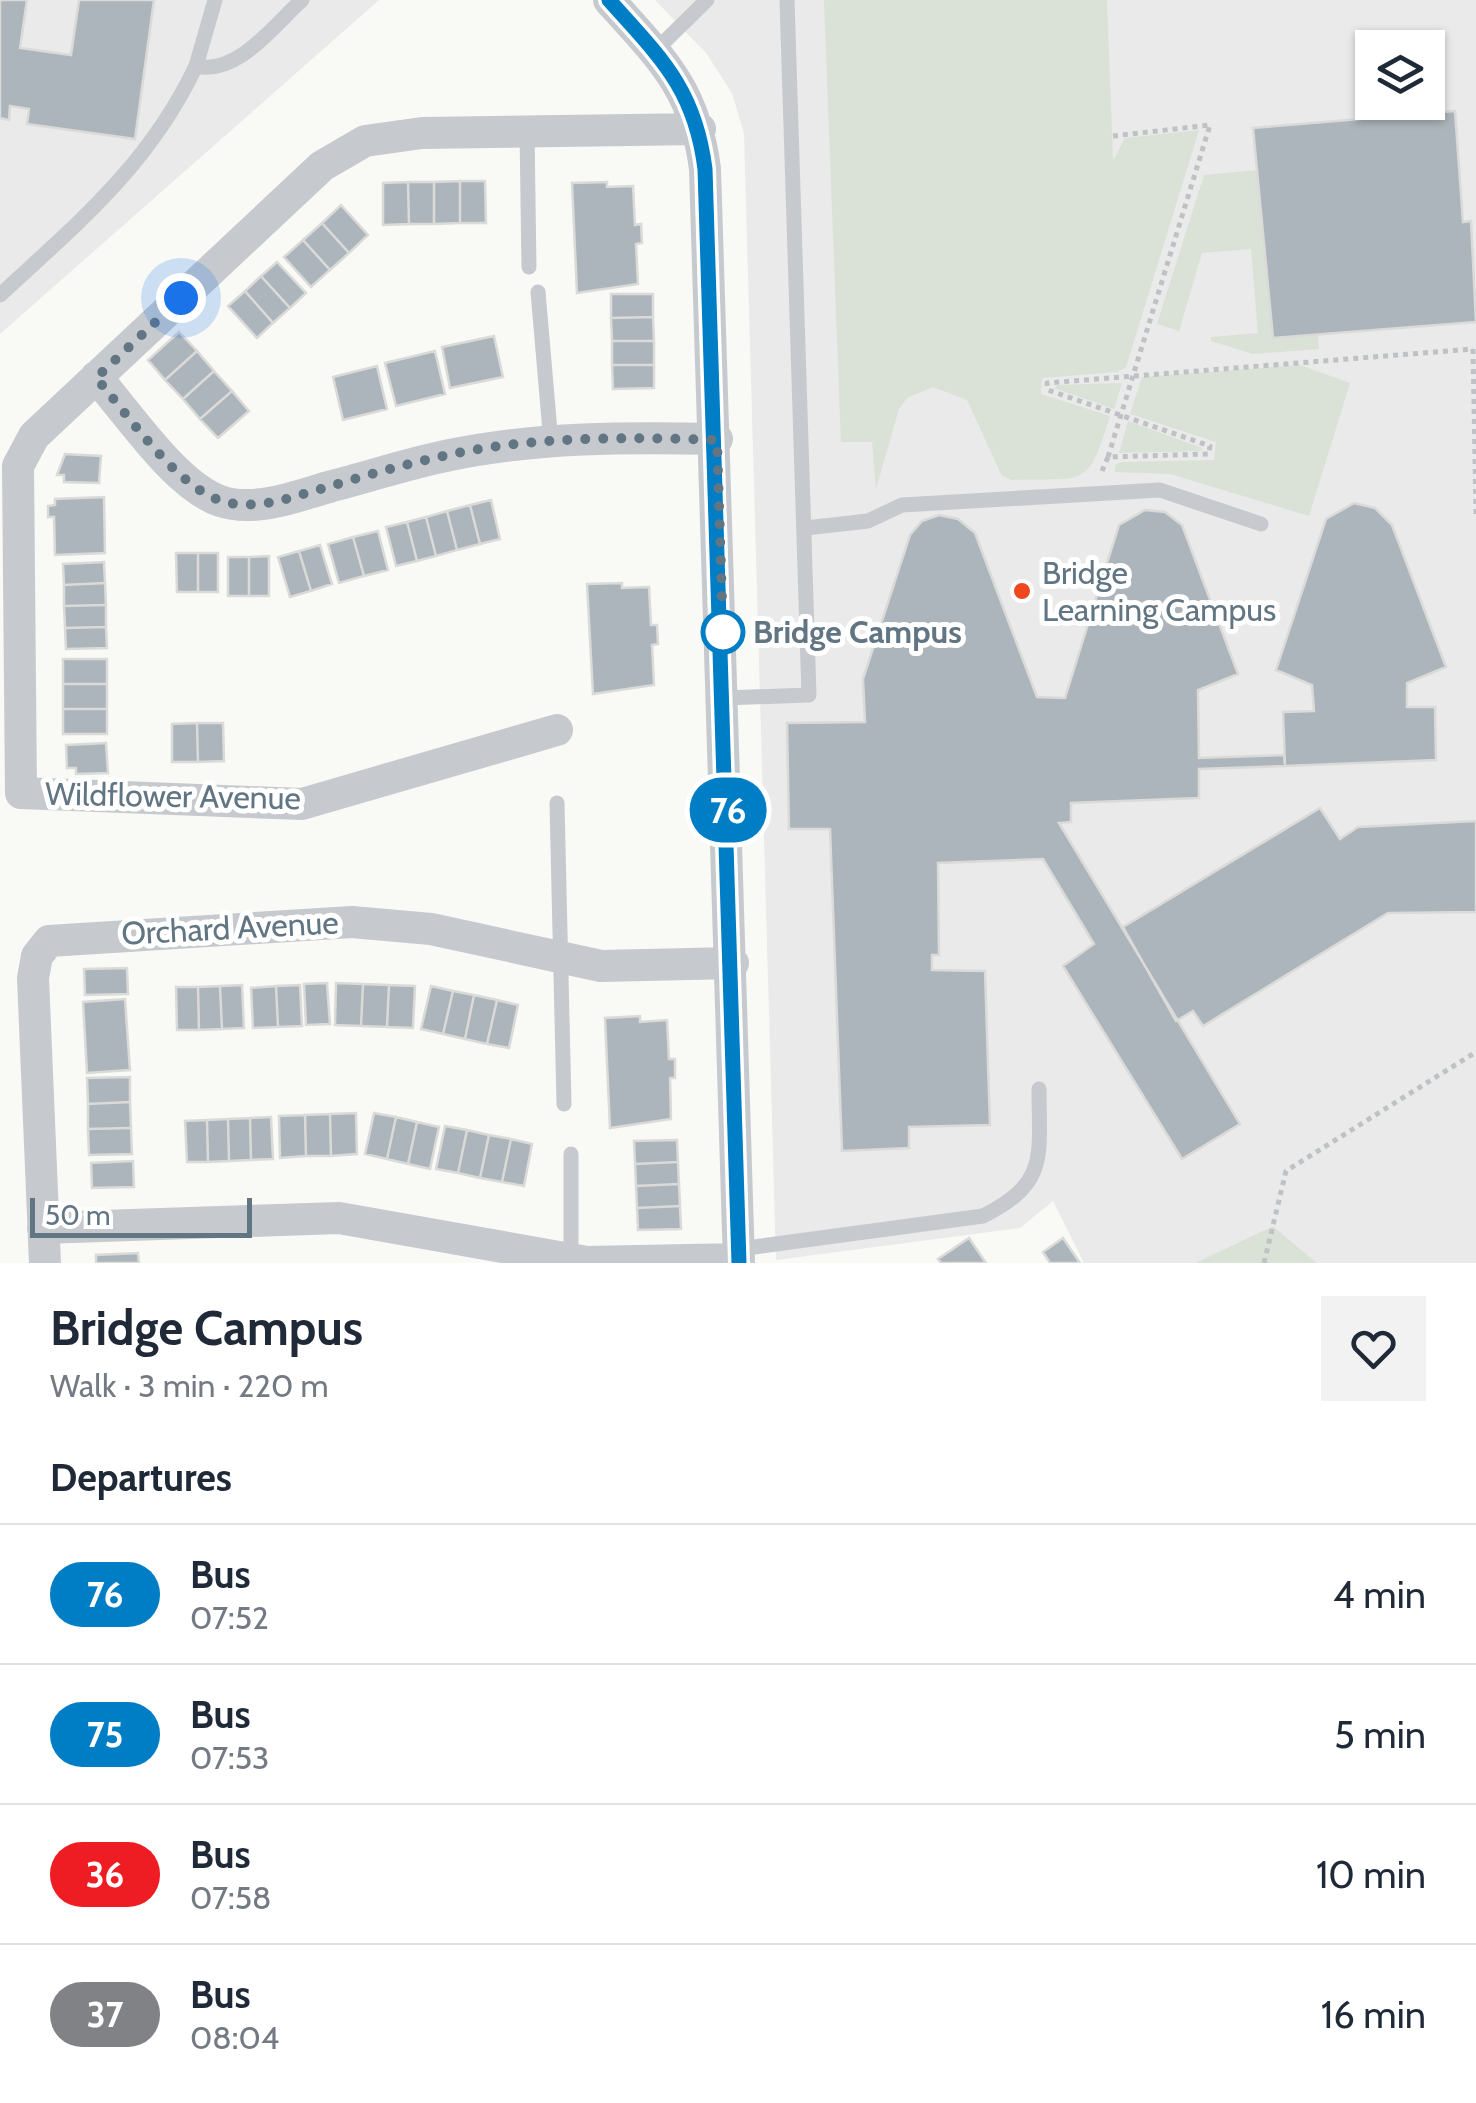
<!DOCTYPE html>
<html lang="en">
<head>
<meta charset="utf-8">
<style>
  body { margin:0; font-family:Cabin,sans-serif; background:#f2f2f3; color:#1f2937; height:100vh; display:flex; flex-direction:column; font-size:38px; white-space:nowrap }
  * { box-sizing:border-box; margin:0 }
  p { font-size:32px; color:#747a83 }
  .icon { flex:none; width:55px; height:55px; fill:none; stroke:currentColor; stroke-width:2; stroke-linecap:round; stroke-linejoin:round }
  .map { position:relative; height:1263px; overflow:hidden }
  .details { display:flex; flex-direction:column; background:#fff; flex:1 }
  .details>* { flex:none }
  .badge { padding:0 20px; border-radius:32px; font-size:35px; line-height:65px }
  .controls { position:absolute; left:1355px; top:30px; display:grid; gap:20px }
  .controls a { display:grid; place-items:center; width:90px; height:90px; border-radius:0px; background:#fff; box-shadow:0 2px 8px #0004; font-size:50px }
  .scale { position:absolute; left:30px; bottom:25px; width:222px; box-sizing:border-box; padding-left:10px; border:5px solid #627583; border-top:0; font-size:28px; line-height:35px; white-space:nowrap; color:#627583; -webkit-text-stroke:8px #fff; paint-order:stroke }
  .you { position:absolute; width:50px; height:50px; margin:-25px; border:8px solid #fff; border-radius:50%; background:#1a73e8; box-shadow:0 0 0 15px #1a73e833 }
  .map>.badge { position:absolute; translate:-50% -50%; box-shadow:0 0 0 5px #fff }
  h2 { padding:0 50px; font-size:38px; line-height:90px }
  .round { display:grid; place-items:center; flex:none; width:105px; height:105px; border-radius:0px; background:#f2f2f3 }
  .summary { display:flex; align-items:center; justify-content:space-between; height:170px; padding:0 50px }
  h1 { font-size:48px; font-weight:800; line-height:75px }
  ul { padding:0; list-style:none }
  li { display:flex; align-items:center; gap:30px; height:140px; padding:0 50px; border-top:2px solid #e0e1e3 }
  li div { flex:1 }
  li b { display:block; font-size:38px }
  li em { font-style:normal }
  li .badge { min-width:110px; font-weight:700; text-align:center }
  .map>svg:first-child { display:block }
  .built { fill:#e9eae9; fill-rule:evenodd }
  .green { fill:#dae1d7 }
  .building { fill:#acb5bb; stroke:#dadad8; stroke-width:2.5 }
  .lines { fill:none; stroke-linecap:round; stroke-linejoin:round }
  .path { stroke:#bfc2c4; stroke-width:5; stroke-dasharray:5 5; stroke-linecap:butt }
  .lane { stroke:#c6cace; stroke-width:15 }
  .street { stroke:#c6cace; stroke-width:32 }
  .line-casing { stroke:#fff; stroke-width:22 }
  .line { stroke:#007ec5; stroke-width:15 }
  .walk { stroke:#627583; stroke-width:10; stroke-dasharray:0 18 }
  .poi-dot { fill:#ef4820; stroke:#fff; stroke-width:4 }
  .stop-dot { fill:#fff; stroke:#007ec5; stroke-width:5 }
  .labels { text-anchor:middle; stroke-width:10; stroke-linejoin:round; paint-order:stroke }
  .poi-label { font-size:32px; fill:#627583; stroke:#fff; text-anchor:start }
  .stop-label { font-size:32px; font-weight:bold; fill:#627583; stroke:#fff; text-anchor:start }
  .street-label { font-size:32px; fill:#627583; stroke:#fff }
</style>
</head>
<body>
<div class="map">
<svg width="1476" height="1263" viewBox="0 0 1476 1263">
  <rect width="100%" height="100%" fill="#f9f9f6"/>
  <path class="built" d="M0,0H379L0,334Z
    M655,0H1476V1263H1317L1273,1226L1195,1263H1084L1053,1201L1020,1228L776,1260L744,133L732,93L706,53ZM1372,48H1428V102H1372Z"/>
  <path class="green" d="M824,0H1107L1113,161L1125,138L1199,130L1126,367L1117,372L1042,378L1041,394L1110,416C1087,491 1086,477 1012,480L1002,476L967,400L933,387L907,398L899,409L876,489L872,442H841Z
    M1258,170L1273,338L1318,335L1319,349L1253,354L1211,341V337L1258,333L1251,249L1202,253L1179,331L1157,324L1204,175Z
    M1300,365L1350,383L1309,516L1170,474L1115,472L1116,464L1122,462L1214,460L1216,442L1130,414L1142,377Z
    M1122,383L1114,409L1054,388L1058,385Z
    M1128,421L1202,448L1201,451L1119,453Z
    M1273,1226L1317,1263H1195Z"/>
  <path class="building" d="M0,0H27L20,48L71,55L79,0H154L135,139L27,124L29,109L10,106L9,120L0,118Z
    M1455,111L1463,222L1471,221L1476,322L1273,338L1253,128Z
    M460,181H485L486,223H460Z
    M460,181V223L434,224V182Z
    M408,182H434V224H409Z
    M408,182L409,224L383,225V183Z
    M607,182V187L633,186L635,225L641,224L642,243L636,244L638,284L577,293L572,183Z
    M341,205L368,235L349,253L322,223Z
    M322,223L349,253L330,270L303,240Z
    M303,240L330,270L311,287L284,257Z
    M277,262L306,293L290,308L261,276Z
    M261,276L290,308L273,323L245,291Z
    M245,291L273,323L257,338L228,306Z
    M611,294H653V317L611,318Z
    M653,317L654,341H612L611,318Z
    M179,332L197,351L165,380L148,360Z
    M494,336L503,377L450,388L442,347Z
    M612,341H654V365H612Z
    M197,351L214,371L183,399L165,380Z
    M435,351L445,394L396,406L385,363Z
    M612,365H654V388L613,389Z
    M377,366L387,409L343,420L333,377Z
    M214,371L232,391L200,419L183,399Z
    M232,391L249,411L218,438L200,419Z
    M65,454L101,456L99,483L64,482V475H57Z
    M104,497L105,553L55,555L54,517H48V506L55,505V499Z
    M491,500L500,539L480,544L470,505Z
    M1354,503L1375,508L1392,525L1446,667L1407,683V707H1435L1436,760L1285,766L1283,712L1314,711L1312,685L1276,670L1326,519Z
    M470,505L480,544L457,550L447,511Z
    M1145,510L1165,512L1182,525L1238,674L1198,690L1199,758L1284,755L1285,766L1199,769V798L1071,803V822L1059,823L1240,1124L1182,1159L1063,966L1094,944L1043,859L938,863L939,955H932V970L985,971L990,1125L909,1127V1148L842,1151L830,829H789L787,723L865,722L863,679L910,535L922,521L939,515L958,519L975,533L1037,697L1065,698L1119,525Z
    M447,511L457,550L436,556L426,517Z
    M426,517L436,556L417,561L407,522Z
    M407,522L417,561L396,566L386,527Z
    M378,531L388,570L364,576L353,537Z
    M353,537L364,576L339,583L328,544Z
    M320,545L332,584L311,591L299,551Z
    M299,551L311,591L290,597L278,557Z
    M176,553H198V592H177Z
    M198,553H218V592H198Z
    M269,556V596H249V557Z
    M228,557H249V596H228Z
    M104,562L105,583L64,585L63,564Z
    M105,583L106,605L64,606V585Z
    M622,583V588L649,587L651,625H657L658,644L652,645L654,685L593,694L587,584Z
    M106,605V627L65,628L64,606Z
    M106,627L107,648L66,649L65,628Z
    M63,659H107V684H63Z
    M63,684H107V709H63Z
    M63,709H107V734H63Z
    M197,723H223L224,761L198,762Z
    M197,723L198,762H172V724Z
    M106,743L108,773L76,774V768H67L66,745Z
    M1320,808L1340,839L1358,827L1476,821V912L1388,913L1203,1026L1193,1011L1176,1021L1123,927Z
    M127,968L128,994L85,995L84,969Z
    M327,983L330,1024L306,1025L304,984Z
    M336,983L363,984L361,1026L335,1025Z
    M363,984L389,985L387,1027L361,1026Z
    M242,985L244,1028L222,1029L220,986Z
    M300,985L302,1026L278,1027L276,986Z
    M389,985L415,986L413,1028L387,1027Z
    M220,986L222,1029L199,1030L198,987Z
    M276,986L278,1027L253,1028L251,988Z
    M431,986L453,991L443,1034L421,1029Z
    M176,987H198L199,1030H177Z
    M453,991L474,995L465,1039L443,1034Z
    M474,995L497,1000L487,1044L465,1039Z
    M125,999L130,1070L87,1073L83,1002Z
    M497,1000L518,1005L509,1048L487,1044Z
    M640,1016V1022L667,1020L669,1059H675V1078H670L671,1119L610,1128L605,1018Z
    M130,1077V1102L88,1104L87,1078Z
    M130,1102L131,1128L88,1129V1104Z
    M356,1113L357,1154L331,1156L330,1114Z
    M374,1113L396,1117L387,1159L365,1154Z
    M330,1114L331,1156H306L305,1115Z
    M305,1115L306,1156L280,1158L279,1116Z
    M271,1117L273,1159L251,1160L250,1118Z
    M396,1117L417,1122L408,1164L387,1159Z
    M250,1118L251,1160L229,1161L228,1119Z
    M228,1119L229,1161L208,1162L207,1120Z
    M207,1120L208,1162H187L185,1121Z
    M417,1122L439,1127L430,1169L408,1164Z
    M445,1126L467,1130L458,1173L436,1169Z
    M131,1128L132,1154L89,1155L88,1129Z
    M467,1130L489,1135L480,1178L458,1173Z
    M489,1135L511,1139L502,1182L480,1178Z
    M511,1139L532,1144L524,1186L502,1182Z
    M677,1140L678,1162L635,1164L634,1141Z
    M133,1161L134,1187L92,1188L91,1163Z
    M678,1162L679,1184L636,1186L635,1164Z
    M679,1184L680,1206L637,1208L636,1186Z
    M680,1206L681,1229L638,1230L637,1208Z
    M969,1238L986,1263H941L938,1259Z
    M1063,1238L1080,1263H1050L1043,1252Z
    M138,1253L139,1263H96V1255Z"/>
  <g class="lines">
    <path class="path" d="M1473,349L1476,515
      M1108,457L1210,125L1113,136
      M1102,471L1108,457L1209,454L1210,446L1048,390L1047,383L1473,349
      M1264,1263L1286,1171L1476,1052"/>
    <path class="lane" d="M655,51L707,0
      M196,66L215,0
      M527,132L529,267
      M538,292L551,443
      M0,295C79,222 149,165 196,66C237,76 273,26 302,0
      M806,528L868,521L902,505L1160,490L1261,524
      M724,698L809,695L787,0
      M557,803L564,1104
      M571,1154V1259
      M739,1249L983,1216C1049,1183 1039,1156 1039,1089"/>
    <path class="street" d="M609,0C661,58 695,89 705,169L739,1263
      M96,377C128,413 175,485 220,501C256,513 297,496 332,486C371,476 410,463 450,455C537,437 628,437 717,439
      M557,730L302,804L21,793L18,466L34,436L322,166L365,141L422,133L700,129
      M43,1228L339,1218L587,1262L739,1259
      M45,1263L33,978L37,956L49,941L352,922L431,929L601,966L733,963"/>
  </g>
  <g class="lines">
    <g class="line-casing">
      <path id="line" d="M609,0C661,58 695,89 705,169L739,1263"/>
    </g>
    <use href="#line" class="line"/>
    <path class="walk" d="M181,298L96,378C128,414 176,487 222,501C240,507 258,504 276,502C333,486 390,467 448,455C535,436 628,437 717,440L723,632"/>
  </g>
  <circle class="poi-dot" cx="1022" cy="591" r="10"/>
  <circle class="stop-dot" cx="723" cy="632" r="20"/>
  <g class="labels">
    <g class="poi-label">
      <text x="1042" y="584">Bridge<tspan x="1042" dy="37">Learning Campus</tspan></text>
    </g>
    <g class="stop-label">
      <text x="753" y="643">Bridge Campus</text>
    </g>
    <g class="street-label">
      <text transform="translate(173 796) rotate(1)" y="11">Wildflower Avenue</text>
      <text transform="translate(230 928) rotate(-3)" y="11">Orchard Avenue</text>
    </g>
  </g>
</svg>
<div class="controls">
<a><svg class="icon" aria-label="layers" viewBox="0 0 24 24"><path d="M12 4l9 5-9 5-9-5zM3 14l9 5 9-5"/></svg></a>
</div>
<div class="scale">50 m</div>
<div class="you" style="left:181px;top:298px"></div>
<b class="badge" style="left:728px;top:810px;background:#007ec5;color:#fff">76</b>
</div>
<section class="details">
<div class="summary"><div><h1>Bridge Campus</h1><p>Walk · 3 min · 220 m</p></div><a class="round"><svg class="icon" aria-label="heart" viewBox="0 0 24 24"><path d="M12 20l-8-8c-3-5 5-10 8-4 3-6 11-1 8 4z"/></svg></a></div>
<h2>Departures</h2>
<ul>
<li><span class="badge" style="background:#007ec5;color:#fff">76</span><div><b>Bus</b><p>07:52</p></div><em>4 min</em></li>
<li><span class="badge" style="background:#007ec5;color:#fff">75</span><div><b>Bus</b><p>07:53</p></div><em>5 min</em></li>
<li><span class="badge" style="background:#ee1d23;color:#fff">36</span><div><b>Bus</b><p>07:58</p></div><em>10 min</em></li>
<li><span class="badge" style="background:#808285;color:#fff">37</span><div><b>Bus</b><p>08:04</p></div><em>16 min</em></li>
</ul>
</section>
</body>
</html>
